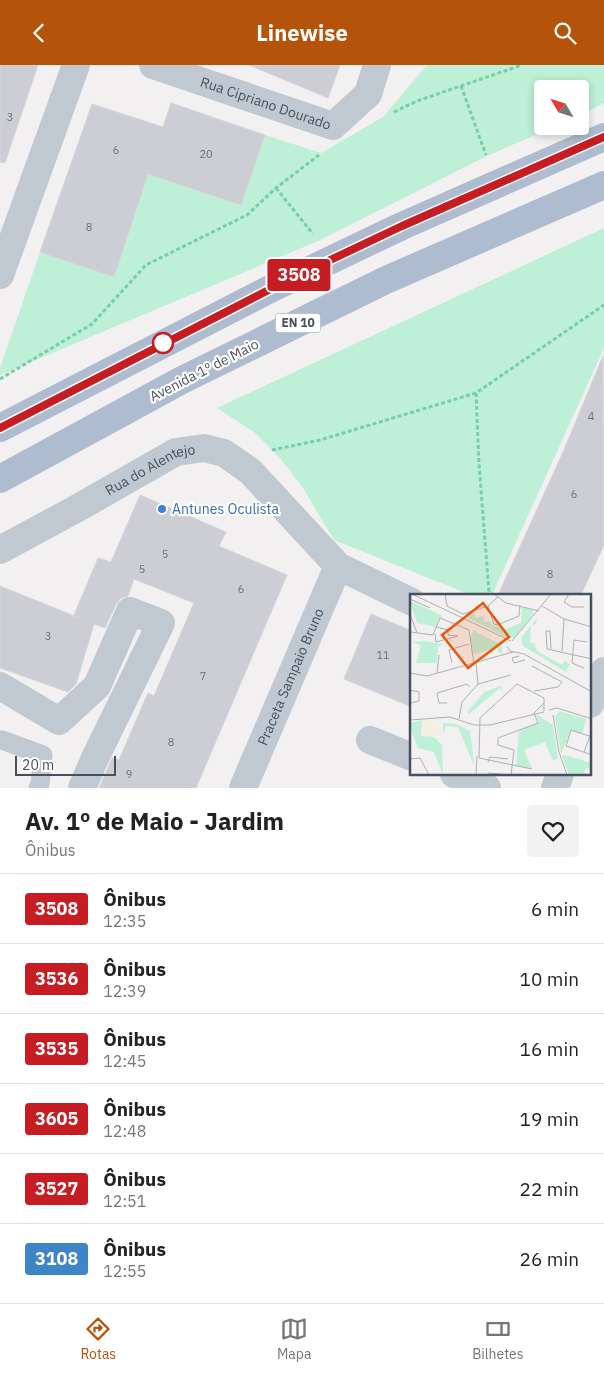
<!DOCTYPE html>
<html lang="pt">
<head>
<meta charset="utf-8">
<style>
  body { margin:0; font-family:"IBM Plex Sans",sans-serif; background:#f2f2f2; color:#222; height:100vh; display:flex; flex-direction:column; font-size:19px; white-space:nowrap }
  * { box-sizing:border-box; margin:0 }
  p { font-size:16px; color:#767676 }
  .icon { flex:none; width:28px; height:28px; fill:none; stroke:currentColor; stroke-width:2; stroke-linecap:round; stroke-linejoin:round }
  .map { position:relative; height:723px; overflow:hidden }
  .panel { display:flex; flex-direction:column; background:#fff; flex:1 }
  .panel>* { flex:none }
  .badge { padding:0 10px; border-radius:4px; font-size:18px; line-height:32px }
  .needle { width:32px; rotate:308deg }
  .buttons { position:absolute; left:534px; top:15px; display:grid; gap:10px }
  .buttons a { display:grid; place-items:center; width:55px; height:55px; border-radius:5px; background:#fff; box-shadow:0 2px 8px #0003; font-size:25px }
  .scale { position:absolute; left:15px; bottom:12px; width:101px; box-sizing:border-box; padding-left:5px; border:2px solid #47505d; border-top:0; font-size:14px; line-height:18px; white-space:nowrap; color:#47505d; -webkit-text-stroke:4px #fff; paint-order:stroke }
  .map>.badge { position:absolute; translate:-50% -50%; box-shadow:0 0 0 2px #fff }
  .round { display:grid; place-items:center; flex:none; width:52px; height:52px; border-radius:5px; background:#f2f2f2 }
  .head { display:flex; align-items:center; justify-content:space-between; height:85px; padding:0 25px }
  h1 { font-size:24px; font-weight:800; line-height:38px }
  ul { padding:0; list-style:none }
  li { display:flex; align-items:center; gap:15px; height:70px; padding:0 25px; border-top:1px solid #e0e0e0 }
  li div { flex:1 }
  li b { display:block; font-size:19px }
  li em { font-style:normal }
  li .badge { min-width:55px; font-weight:700; text-align:center }
  header { display:flex; justify-content:space-between; align-items:center; height:65px; padding:0 25px; background:#b45309; color:#fff; font-size:22px; font-weight:800 }
  .tabs { display:flex; justify-content:space-around; align-items:center; height:70px; border-top:1px solid #e0e0e0; background:#fff; font-size:14px; color:#767676 }
  .tabs a { display:grid; justify-items:center; gap:2px }
  .tabs .current { color:#b45309 }
  .map>svg:first-child { display:block }
  .green { fill:#beefd7 }
  .building { fill:#ccced4; stroke:#d4d5db }
  .lines { fill:none; stroke-linecap:round; stroke-linejoin:round }
  .path { stroke:#76cead; stroke-width:3; stroke-dasharray:4 2.5; stroke-linecap:butt }
  .service { stroke:#c0c8d1; stroke-width:19 }
  .minor { stroke:#c0c8d1; stroke-width:28 }
  .tertiary { stroke:#c0c8d1; stroke-width:28 }
  .primary { stroke:#afbbce; stroke-width:28 }
  .line-casing { stroke:#fff; stroke-width:11 }
  .line { stroke:#c61d23; stroke-width:8 }
  .stop-dot { fill:#fff; stroke:#c61d23; stroke-width:2.5 }
  .shop-dot { fill:#3f7fe0; stroke:#fff; stroke-width:2 }
  .labels { text-anchor:middle; stroke-width:4.5; stroke-linejoin:round; paint-order:stroke }
  .number-label { font-size:11px; fill:#68707b }
  .shield { fill:#fff; stroke:#7e848e; stroke-width:1 }
  .shield-label { font-size:12px; font-weight:bold; fill:#47505d }
  .street-label { font-size:14px; fill:#47505d; stroke:#fff }
  .shop-label { font-size:14px; fill:#366cbe; stroke:#fff; text-anchor:start }
  .inset-road { fill:none; stroke:#aeb0b5; stroke-width:1 }
  .view { fill:#e8590c; fill-opacity:0.15; stroke:#e8590c; stroke-width:2.5 }
  .inset-edge { fill:none; stroke:#47505d; stroke-width:2.5 }
</style>
</head>
<body>
<header><svg class="icon" aria-label="back" viewBox="0 0 24 24"><path d="M15 5l-7 7 7 7"/></svg>Linewise<svg class="icon" aria-label="search" viewBox="0 0 24 24"><circle cx="10" cy="10" r="6"/><path d="M15 15l6 6"/></svg></header>
<div class="map">
<svg width="604" height="723" viewBox="0 0 604 723">
  <rect width="100%" height="100%" fill="#f2f0f0"/>
  <path class="green" d="M427,0H604V38L580,51V24H542V61H556L487,91L318,176L0,310V303L40,187L114,212L148,109L240,140L265,70L321,88L383,52Z
    M604,163V283L492,530H471L334,475L303,423L280,393L254,367L217,343Z"/>
  <path class="building" d="M0,0H38L5,98L0,97Z
    M249,0H340L328,33Z
    M171,38L265,70L241,140L148,109L114,212L40,187L92,39L163,62Z
    M603,291L604,480L581,530H498L564,385Z
    M140,430L226,467L219,481L287,510L196,723H99L112,693L119,695L148,628L154,631L194,538L134,514L128,531L121,533L116,539L105,563L94,559L76,619L68,627L0,603V521L82,554L74,550L98,493L111,497Z
    M371,549L412,566V642L344,614Z"/>
  <g class="lines">
    <path class="path" d="M461,21L486,90
      M394,47L417,36L522,0
      M276,123L313,169
      M0,314L92,259L146,200L247,150L276,123L319,90
      M476,328L479,399L489,527
      M272,385L320,375L476,328L604,240"/>
    <path class="service" d="M0,675H2L43,690L40,719L38,723"/>
    <g class="minor">
      <path id="s1" d="M153,0L333,61L368,29L377,0"/>
      <path d="M0,210L76,0"/>
      <path id="s2" d="M0,485L76,444L176,387L204,383L224,388L250,406L338,501L412,537"/>
      <path d="M0,621L59,656L97,621L130,546L161,558L95,693L82,723"/>
      <path d="M370,675L412,692"/>
      <path d="M454,709L487,723"/>
      <path id="s3" d="M243,723L338,501"/>
    </g>
    <path class="tertiary" d="M590,639L604,606
      M555,723L560,709"/>
    <path class="primary" d="M0,363L272,223L402,161L604,72
      M0,414L182,315L386,215L604,120"/>
  </g>
  <g class="lines">
    <g class="line-casing">
      <path id="line" d="M0,363L288,215L402,161L604,72"/>
    </g>
    <use href="#line" class="line"/>
  </g>
  <circle class="stop-dot" cx="163" cy="278" r="10"/>
  <circle class="shop-dot" cx="162" cy="444" r="5"/>
  <g class="labels">
    <g class="number-label">
      <text x="10" y="56">3</text>
      <text x="116" y="89">6</text>
      <text x="206" y="93">20</text>
      <text x="89" y="166">8</text>
      <text x="591" y="355">4</text>
      <text x="574" y="433">6</text>
      <text x="165" y="493">5</text>
      <text x="142" y="508">5</text>
      <text x="550" y="513">8</text>
      <text x="241" y="528">6</text>
      <text x="48" y="575">3</text>
      <text x="383" y="594">11</text>
      <text x="203" y="615">7</text>
      <text x="171" y="681">8</text>
      <text x="129" y="713">9</text>
    </g>
    <rect class="shield" x="275.5" y="248.5" width="45" height="19" rx="4"/>
    <g class="shield-label">
      <text x="298" y="262">EN 10</text>
    </g>
    <g class="street-label">
      <text dy="5" stroke="none"><textPath href="#s1" startOffset="119">Rua Cipriano Dourado</textPath></text>
      <text transform="translate(204 305) rotate(-27)" y="5">Avenida 1º de Maio</text>
      <text dy="5" stroke="none"><textPath href="#s2" startOffset="171">Rua do Alentejo</textPath></text>
      <text dy="5" stroke="none"><textPath href="#s3" startOffset="121">Praceta Sampaio Bruno</textPath></text>
    </g>
    <g class="shop-label">
      <text x="172" y="449">Antunes Oculista</text>
    </g>
  </g>
  <g transform="translate(410 529)">
    <rect width="181" height="181" fill="#f2f0f0"/>
    <path d="M0,7L33,22L28,25L26,33L7,29ZM112,14L123,16V20L105,43L99,45L55,22L64,19L66,24L73,22L75,28L80,27L82,31L96,35L111,29ZM127,24L126,30L121,31L120,49H124L127,57L152,71L155,67L160,70L156,78L113,52L111,44ZM63,36L92,51V59L90,60L87,54L64,60L60,48ZM13,47L33,50L28,53L27,69H6L11,52L3,48ZM91,92L93,98L90,94L59,120L57,118L74,98ZM149,117L176,125L172,140L161,136L151,160L145,123ZM126,120L143,131L148,164L143,167L135,148L114,156L122,174L106,172L109,137L129,128ZM12,126L11,142L24,143L32,151L33,181L24,158L8,154L0,133V129ZM33,129L46,130L60,137L64,171L48,133L36,132L33,139ZM155,161L181,169V176L176,174L173,181H159L152,162Z" fill="#beefd7"/>
    <path d="M12,127L31,128L32,141H11Z" fill="#f3efe1"/>
    <path class="inset-road" d="M2,0L101,47M35,0L37,12L53,20L78,12L88,3M84,0L96,9L129,17M159,0L154,8L162,13H174M0,5L20,14M78,12L84,30L87,31L109,22L110,11M132,12L154,25L182,33M0,20L7,39M0,38L23,41L30,24L59,36L64,70M25,40L26,48L48,42L38,41V36L26,33M102,47L141,0M97,52L100,57L114,60L182,98M141,55L140,37H136L137,55L182,65M152,57L154,25M109,62L102,64L104,69L115,66M42,69L39,56L59,50M122,72L152,88L148,93L124,97M174,74L162,69L164,46L177,48M0,79L17,82L103,58M27,79L29,61M68,90L101,81M0,96L9,98V107L0,109M37,109H29L27,99L57,90L60,93M139,116L147,114L182,125M143,121L149,158L157,181M49,125L52,108L68,90L66,69M0,126L40,123L64,131H80L134,118M182,143L161,136L156,152L182,161M174,158L182,136M0,165L10,164L19,181M78,168L80,163L98,165M122,175L69,164L70,124L107,90L134,104V117M78,179L101,181M66,181L67,162M101,181L104,156L88,151V144L128,129L124,119L134,109"/>
    <path class="view" d="M73,9L99,43L58,74L32,41Z"/>
    <rect width="181" height="181" class="inset-edge"/>
  </g>
</svg>
<div class="buttons">
<a><svg class="needle" viewBox="-14 -14 28 28"><path d="M0-13l5 13h-10z" fill="#e53935"/><path d="M0 13l5-13h-10z" fill="#767676"/></svg></a>
</div>
<div class="scale">20 m</div>
<b class="badge" style="left:299px;top:210px;background:#c61d23;color:#fff">3508</b>
</div>
<section class="panel">
<div class="head"><div><h1>Av. 1º de Maio - Jardim</h1><p>Ônibus</p></div><a class="round"><svg class="icon" aria-label="heart" viewBox="0 0 24 24"><path d="M12 20l-8-8c-3-5 5-10 8-4 3-6 11-1 8 4z"/></svg></a></div>
<ul>
<li><span class="badge" style="background:#c61d23;color:#fff">3508</span><div><b>Ônibus</b><p>12:35</p></div><em>6 min</em></li>
<li><span class="badge" style="background:#c61d23;color:#fff">3536</span><div><b>Ônibus</b><p>12:39</p></div><em>10 min</em></li>
<li><span class="badge" style="background:#c61d23;color:#fff">3535</span><div><b>Ônibus</b><p>12:45</p></div><em>16 min</em></li>
<li><span class="badge" style="background:#c61d23;color:#fff">3605</span><div><b>Ônibus</b><p>12:48</p></div><em>19 min</em></li>
<li><span class="badge" style="background:#c61d23;color:#fff">3527</span><div><b>Ônibus</b><p>12:51</p></div><em>22 min</em></li>
<li><span class="badge" style="background:#3d85c6;color:#fff">3108</span><div><b>Ônibus</b><p>12:55</p></div><em>26 min</em></li>
</ul>
</section>
<nav class="tabs">
<a class="current"><svg class="icon" aria-label="directions" viewBox="0 0 24 24"><path d="M12 3l9 9-9 9-9-9zM9 14v-3h6M13 9l2 2-2 2"/></svg>Rotas</a>
<a><svg class="icon" aria-label="map" viewBox="0 0 24 24"><path d="M3 6l6-2 6 2 6-2v14l-6 2-6-2-6 2zM9 4v14M15 6v14"/></svg>Mapa</a>
<a><svg class="icon" aria-label="tickets" viewBox="0 0 24 24"><path d="M3 7h18v10H3zM15 7v10"/></svg>Bilhetes</a>
</nav>
</body>
</html>
